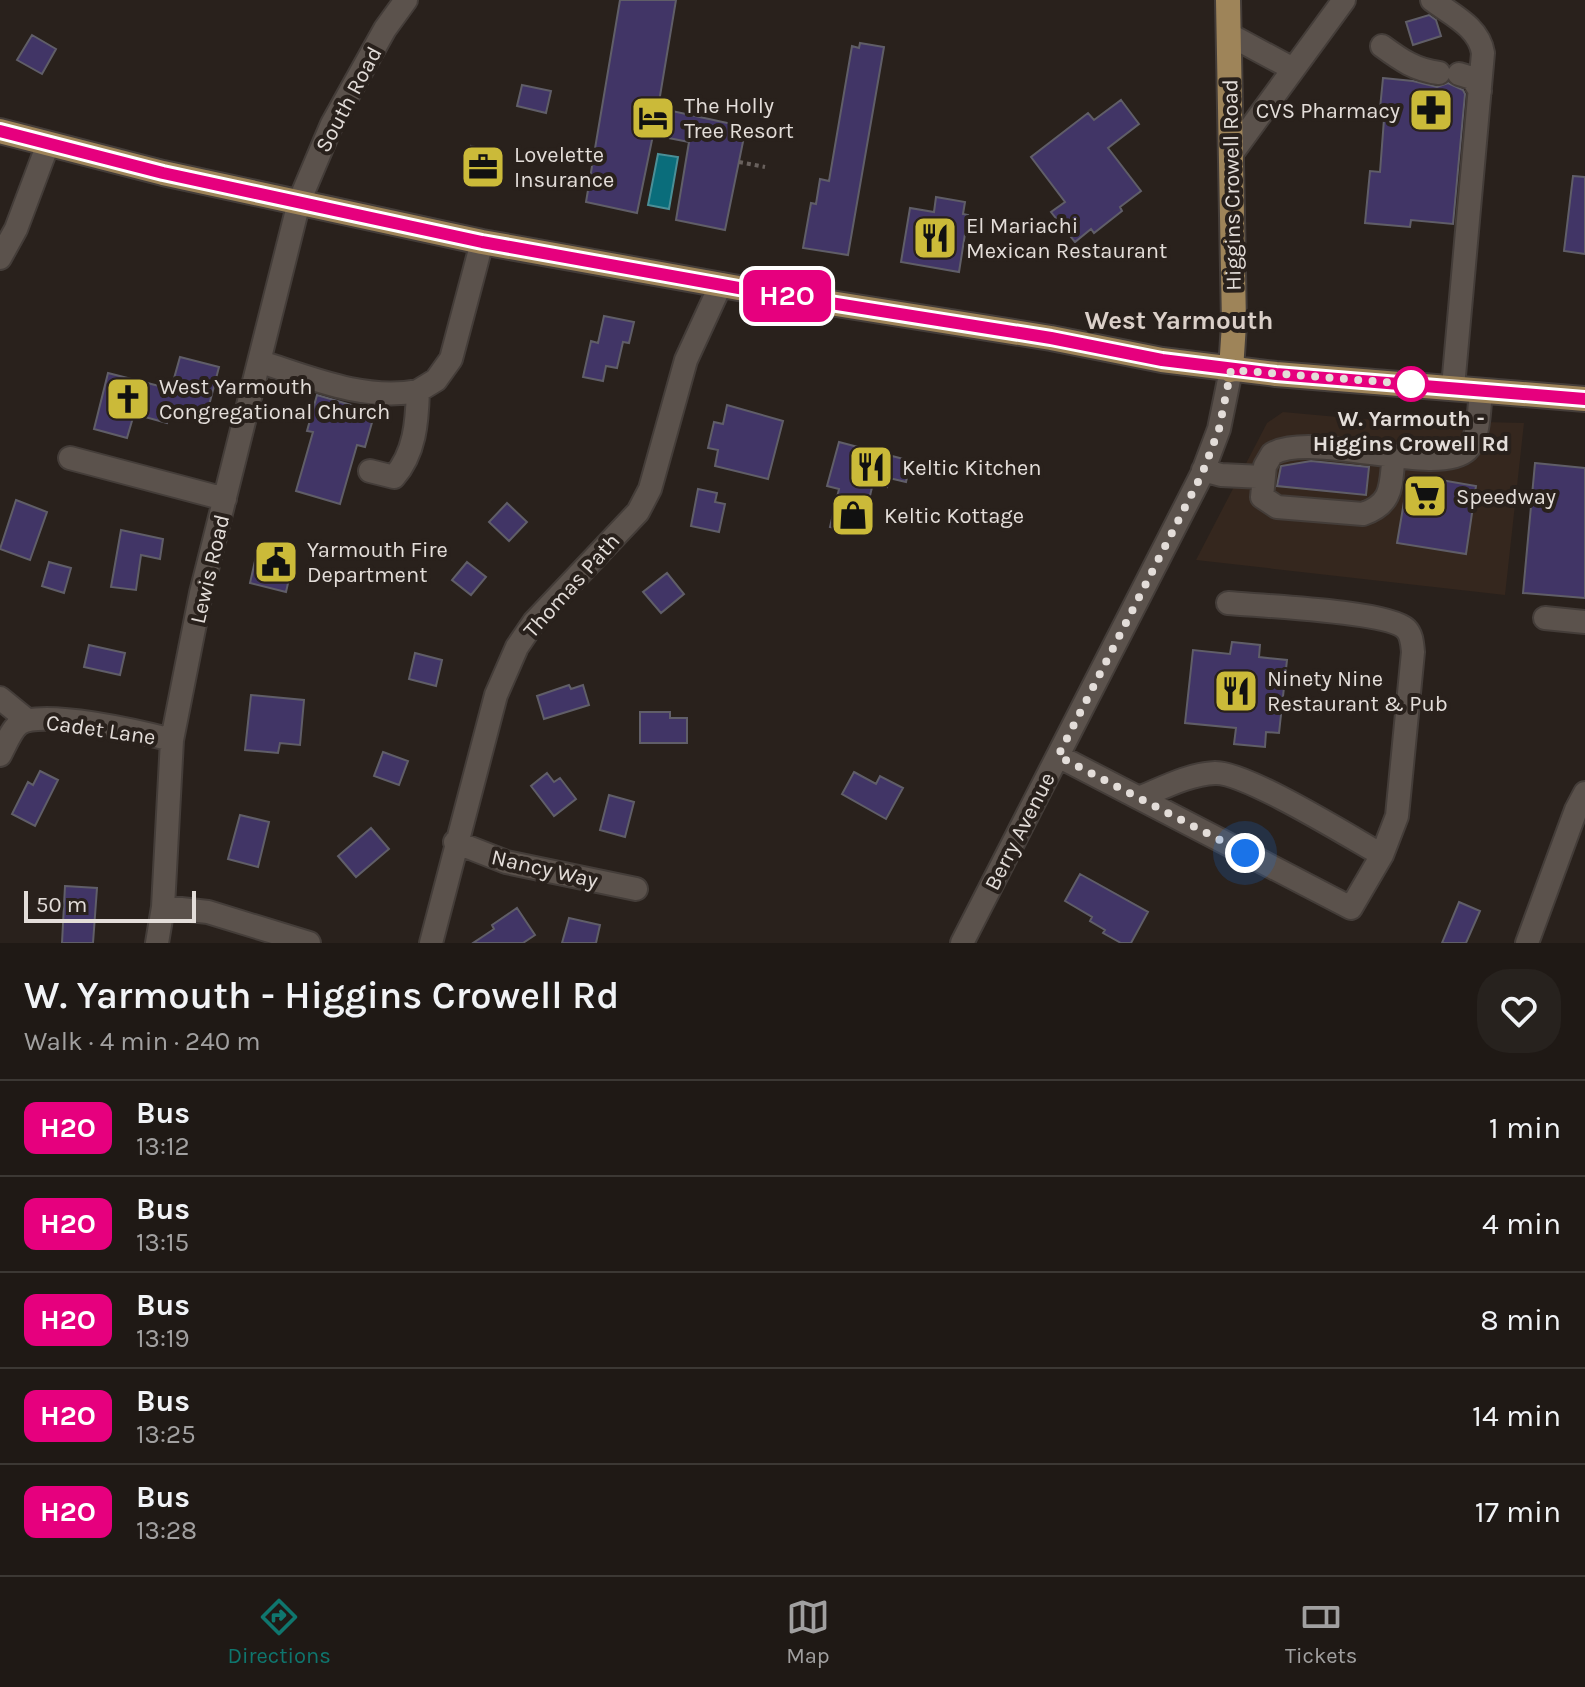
<!DOCTYPE html>
<html lang="en">
<head>
<meta charset="utf-8">
<style>
  body { margin:0; font-family:Karla,sans-serif; background:#27221e; color:#f1f3f6; height:100vh; display:flex; flex-direction:column; font-size:30px; white-space:nowrap }
  * { box-sizing:border-box; margin:0 }
  p { font-size:26px; color:#a1a0a0 }
  .icon { flex:none; width:44px; height:44px; fill:none; stroke:currentColor; stroke-width:2; stroke-linecap:round; stroke-linejoin:round }
  .map { position:relative; height:943px; overflow:hidden }
  .side { display:flex; flex-direction:column; background:#1f1915; flex:1 }
  .side>* { flex:none }
  .badge { padding:0 16px; border-radius:12px; font-size:28px; line-height:52px }
  .scale { position:absolute; left:24px; bottom:20px; width:172px; box-sizing:border-box; padding-left:8px; border:4px solid #e3ddd9; border-top:0; font-size:22px; line-height:28px; white-space:nowrap; color:#e3ddd9; -webkit-text-stroke:6px #29211c; paint-order:stroke }
  .you { position:absolute; width:40px; height:40px; margin:-20px; border:6px solid #fff; border-radius:50%; background:#1a73e8; box-shadow:0 0 0 12px #1a73e833 }
  .map>.badge { position:absolute; translate:-50% -50%; box-shadow:0 0 0 4px #fff }
  .round { display:grid; place-items:center; flex:none; width:84px; height:84px; border-radius:32px; background:#27221e }
  .head { display:flex; align-items:center; justify-content:space-between; height:136px; padding:0 24px }
  h1 { font-size:38px; font-weight:600; line-height:60px }
  ul { padding:0; list-style:none }
  li { display:flex; align-items:center; gap:24px; height:96px; padding:0 24px; border-top:2px solid #3c3834 }
  li div { flex:1 }
  li b { display:block; font-size:30px }
  li em { font-style:normal }
  li .badge { min-width:88px; font-weight:700; text-align:center }
  .menu { display:flex; justify-content:space-around; align-items:center; height:112px; border-top:2px solid #3c3834; background:#1f1915; font-size:22px; color:#a1a0a0 }
  .menu a { display:grid; justify-items:center; gap:4px }
  .menu .on { color:#0f766e }
  .map>svg:first-child { display:block }
  .built { fill:#35271e }
  .water { fill:#0a6d7b; stroke:#4b8f97; stroke-width:2 }
  .building { fill:#413566; stroke:#605e68; stroke-width:2 }
  .lines { fill:none; stroke-linecap:round; stroke-linejoin:round }
  .minor-casing { stroke:#443d39; stroke-width:26 }
  .major-casing { stroke:#443d39; stroke-width:28 }
  .path { stroke:#69615d; stroke-width:4; stroke-dasharray:4 4; stroke-linecap:butt }
  .minor { stroke:#5b524c; stroke-width:22 }
  .major { stroke:#9e8459; stroke-width:24 }
  .line-casing { stroke:#fff; stroke-width:18 }
  .line { stroke:#e6007e; stroke-width:12 }
  .walk { stroke:#e3ddd9; stroke-width:8; stroke-dasharray:0 14.4 }
  .stop-dot { fill:#fff; stroke:#e6007e; stroke-width:4 }
  .labels { text-anchor:middle; stroke-width:8; stroke-linejoin:round; paint-order:stroke }
  .street-label { font-size:22px; fill:#e3ddd9; stroke:#29211c }
  .poi-label { font-size:22px; fill:#e3ddd9; stroke:#29211c; text-anchor:start }
  .stop-label { font-size:22px; font-weight:bold; fill:#e3ddd9; stroke:#29211c }
  .quarter-label { font-size:26px; font-weight:bold; fill:#dbd0c9; stroke:#29211c }
</style>
</head>
<body>
<div class="map">
<svg width="1585" height="943" viewBox="0 0 1585 943">
  <rect width="100%" height="100%" fill="#29211c"/>
  <path class="built" d="M1283,412L1360,419L1524,423L1505,595L1196,560L1267,423Z"/>
  <path class="water" d="M658,154L678,157L669,209L648,205Z"/>
  <path class="building" d="M620,0H676L658,108L746,127L725,230L676,220L689,142L653,135L637,213L586,202Z
    M1429,15L1436,20L1441,36L1413,45L1406,22Z
    M32,35L56,49L42,74L17,60Z
    M860,43L884,47L848,255L803,248L811,203L816,204L820,179L829,181L852,46L859,48Z
    M1383,78L1413,81L1437,87L1448,83L1463,90L1465,94L1453,224L1411,220L1410,227L1365,223L1370,171L1380,172L1384,119H1379Z
    M522,85L551,91L546,113L517,106Z
    M1121,100L1139,124L1108,148L1141,191L1120,207L1122,211L1094,233L1091,229L1075,242L1051,212L1065,202L1031,157L1088,113L1094,120Z
    M471,146L502,153L497,179L466,173Z
    M1573,176L1585,177V254L1564,251Z
    M936,197L965,202L963,214L968,215L959,272L901,262L910,208L934,212Z
    M604,316L634,322L629,343L623,342L617,368L606,366L603,381L583,377L591,341L598,343Z
    M180,357L219,367L206,417L170,408L167,423L134,414L127,438L94,429L108,373L171,389Z
    M317,395L375,412L365,447L357,445L340,504L296,491L313,432L307,431Z
    M727,405L783,421L768,479L715,466L718,450L708,448L714,422L723,424Z
    M839,442L911,461L906,482L889,478L887,487L873,483L861,534L830,527L839,489L827,486Z
    M1311,461L1369,467L1366,495L1277,486L1281,466Z
    M1535,463L1585,468V598L1523,593Z
    M1435,479L1476,486L1466,554L1397,543L1405,496Z
    M698,489L717,493L715,502L725,504L719,532L691,526Z
    M16,500L47,512L30,560L0,549Z
    M507,503L527,522L509,541L489,522Z
    M121,530L163,539L160,559L141,555L136,590L111,587Z
    M267,545L295,552L286,592L250,583L257,552L265,554Z
    M49,562L71,568L64,593L42,586Z
    M467,562L486,577L471,595L452,580Z
    M667,573L684,594L661,613L643,592Z
    M1232,642L1260,645L1259,657L1287,660L1279,733L1266,732L1265,747L1234,744L1236,728L1185,723L1193,650L1230,654Z
    M89,645L125,653L120,675L84,667Z
    M415,653L442,660L436,686L409,679Z
    M569,685L571,689L583,685L589,705L544,719L537,696Z
    M251,695L304,700L300,745L280,743L278,753L245,750Z
    M640,712H670V718H687V743H640Z
    M383,752L408,761L399,785L374,776Z
    M40,771L58,780L35,826L12,814L28,782L33,785Z
    M854,772L876,784L880,776L903,788L886,819L842,794Z
    M547,773L554,782L560,778L576,799L554,816L531,786Z
    M609,795L634,802L625,837L600,830Z
    M240,815L269,822L258,867L228,859Z
    M371,828L389,849L356,877L338,856Z
    M1080,874L1148,912L1131,943H1121L1103,933L1105,930L1090,921L1092,917L1065,901Z
    M65,886L97,888L93,943H62Z
    M1459,902L1480,911L1466,943H1442Z
    M517,908L535,935L523,943H473L494,929L492,925Z
    M569,918L600,925L596,943H562Z"/>
  <g class="lines">
    <g class="minor-casing">
      <path id="minor" d="M1432,0C1452,15 1479,27 1483,53L1453,387
        M1228,34L1293,69
        M1382,46C1401,60 1415,70 1439,73
        M1459,74L1472,78L1480,91
        M1230,156L1344,0
        M0,258L16,229L48,144
        M261,362C311,378 364,401 418,391C417,422 415,453 394,477L370,471
        M418,391L436,380L451,359L482,242
        M1394,455C1390,483 1395,503 1363,514L1277,507L1262,497L1265,466L1272,454C1313,430 1437,478 1467,450C1480,438 1479,406 1481,390
        M70,458L225,499
        M1203,470L1221,475L1263,477
        M1545,618L1585,622
        M0,698L27,720
        M0,755C5,746 11,730 19,724C40,708 145,733 172,740
        M1058,756L1351,908L1382,855L1397,816L1413,652C1412,643 1412,635 1406,629C1388,611 1260,606 1228,603
        M1139,798C1163,788 1189,774 1215,773C1246,772 1350,837 1382,855
        M455,842L506,862L636,889
        M163,907L208,912L309,943
        M157,943L163,907L172,740L201,593L299,202L332,124L385,29L406,0
        M431,943L496,695L517,647L534,622L638,512L650,489L686,360L721,284
        M962,943L1202,474L1219,429L1231,370
        M1527,943L1576,810L1585,793"/>
    </g>
    <g class="major-casing">
      <path id="major" d="M1228,0L1234,324L1231,370
        M0,131L163,173L482,242L761,292L1051,338L1162,360L1276,374L1585,399"/>
    </g>
    <path class="path" d="M666,110L667,106
      M739,162L765,167"/>
    <use href="#minor" class="minor"/>
    <use href="#major" class="major"/>
  </g>
  <g class="lines">
    <g class="line-casing">
      <path id="line" d="M0,131L163,173L482,242L761,292L1051,338L1162,360L1276,374L1585,399"/>
    </g>
    <use href="#line" class="line"/>
    <path class="walk" d="M1245,853L1058,756L1202,474L1219,429L1231,370L1423,385L1411,384"/>
  </g>
  <defs>
    <g id="pharmacy-square" transform="scale(2.3)"><rect x="-9" y="-9" width="18" height="18" rx="4" fill="#cbba39" stroke="#29211c"/><path d="M-2-6h4v4h4v4h-4v4h-4v-4h-4v-4h4Z" fill="#111"/></g>
    <g id="hotel-square" transform="scale(2.3)"><rect x="-9" y="-9" width="18" height="18" rx="4" fill="#cbba39" stroke="#29211c"/><path d="M-6-4.5h1.5V1H6V5H4.5V3h-9V5H-6ZM-4 0a1.8 1.8 0 1 1 3.6 0ZM.5 0V-2.5h3Q6-2.5 6 0Z" fill="#111"/></g>
    <g id="office-square" transform="scale(2.3)"><rect x="-9" y="-9" width="18" height="18" rx="4" fill="#cbba39" stroke="#29211c"/><path d="M-6-3h4V-5.5h4V-3h4V5H-6ZM-1-4.5V-3h2v-1.5ZM-6 0V1H6V0Z" fill="#111"/></g>
    <g id="restaurant-square" transform="scale(2.3)"><rect x="-9" y="-9" width="18" height="18" rx="4" fill="#cbba39" stroke="#29211c"/><path d="M-5-6h1v4h1v-4h1v4h1v-4h1v5L-1.5 .5V6h-2V.5L-5-1ZM5-6V6H3V1.5H1.5Q1.5-4 5-6Z" fill="#111"/></g>
    <g id="church-square" transform="scale(2.3)"><rect x="-9" y="-9" width="18" height="18" rx="4" fill="#cbba39" stroke="#29211c"/><path d="M-1.2-6h2.4v3.5h3.3v2.4h-3.3V6h-2.4V-.1h-3.3v-2.4h3.3Z" fill="#111"/></g>
    <g id="supermarket-square" transform="scale(2.3)"><rect x="-9" y="-9" width="18" height="18" rx="4" fill="#cbba39" stroke="#29211c"/><path d="M-6-5.5h2.5l.6 2H6L4.5 2H-2.5L-4.4-4H-6ZM-1.5 3.2a1.3 1.3 0 1 0 .1 0ZM3 3.2a1.3 1.3 0 1 0 .1 0Z" fill="#111"/></g>
    <g id="shop-square" transform="scale(2.3)"><rect x="-9" y="-9" width="18" height="18" rx="4" fill="#cbba39" stroke="#29211c"/><path d="M-5-2.5h2.3a2.7 3.5 0 0 1 5.4 0H5L5.5 6h-11ZM-1.5-2.5h3a1.5 2.3 0 0 0-3 0Z" fill="#111"/></g>
    <g id="civic-square" transform="scale(2.3)"><rect x="-9" y="-9" width="18" height="18" rx="4" fill="#cbba39" stroke="#29211c"/><path d="M-.6-6.5H3V-4.5H.6V-3L4-1V1h2V6H-6V1h2V-1L-.6-3ZM-1.2 2.5V6h2.4V2.5Z" fill="#111"/></g>
  </defs>
  <g fill-rule="evenodd">
    <use href="#pharmacy-square" x="1431" y="110"/>
    <use href="#hotel-square" x="653" y="118"/>
    <use href="#office-square" x="483" y="167"/>
    <use href="#restaurant-square" x="935" y="238"/>
    <use href="#church-square" x="128" y="399"/>
    <use href="#restaurant-square" x="871" y="467"/>
    <use href="#supermarket-square" x="1425" y="496"/>
    <use href="#shop-square" x="853" y="515"/>
    <use href="#civic-square" x="276" y="562"/>
    <use href="#restaurant-square" x="1236" y="691"/>
  </g>
  <circle class="stop-dot" cx="1411" cy="384" r="16"/>
  <g class="labels">
    <g class="street-label">
      <text transform="translate(348 99) rotate(-62)" y="8">South Road</text>
      <text transform="translate(1231 185) rotate(-91)" y="8">Higgins Crowell Road</text>
      <text transform="translate(209 569) rotate(-77)" y="8">Lewis Road</text>
      <text transform="translate(571 585) rotate(-48)" y="8">Thomas Path</text>
      <text transform="translate(101 729) rotate(8)" y="8">Cadet Lane</text>
      <text transform="translate(1019 831) rotate(-63)" y="8">Berry Avenue</text>
      <text transform="translate(545 868) rotate(13)" y="8">Nancy Way</text>
    </g>
    <g class="poi-label">
      <text x="684" y="113">The Holly<tspan x="684" dy="25">Tree Resort</tspan></text>
      <text x="1400" y="118" text-anchor="end">CVS Pharmacy</text>
      <text x="514" y="162">Lovelette<tspan x="514" dy="25">Insurance</tspan></text>
      <text x="966" y="233">El Mariachi<tspan x="966" dy="25">Mexican Restaurant</tspan></text>
      <text x="159" y="394">West Yarmouth<tspan x="159" dy="25">Congregational Church</tspan></text>
      <text x="902" y="475">Keltic Kitchen</text>
      <text x="1456" y="504">Speedway</text>
      <text x="884" y="523">Keltic Kottage</text>
      <text x="307" y="557">Yarmouth Fire<tspan x="307" dy="25">Department</tspan></text>
      <text x="1267" y="686">Ninety Nine<tspan x="1267" dy="25">Restaurant &amp; Pub</tspan></text>
    </g>
    <g class="stop-label">
      <text x="1411" y="426">W. Yarmouth -<tspan x="1411" dy="25">Higgins Crowell Rd</tspan></text>
    </g>
    <g class="quarter-label">
      <text x="1179" y="329">West Yarmouth</text>
    </g>
  </g>
</svg>
<div class="scale">50 m</div>
<div class="you" style="left:1245px;top:853px"></div>
<b class="badge" style="left:787px;top:296px;background:#e6007e;color:#fff">H2O</b>
</div>
<section class="side">
<div class="head"><div><h1>W. Yarmouth - Higgins Crowell Rd</h1><p>Walk · 4 min · 240 m</p></div><a class="round"><svg class="icon" aria-label="heart" viewBox="0 0 24 24"><path d="M12 20l-8-8c-3-5 5-10 8-4 3-6 11-1 8 4z"/></svg></a></div>
<ul>
<li><span class="badge" style="background:#e6007e;color:#fff">H2O</span><div><b>Bus</b><p>13:12</p></div><em>1 min</em></li>
<li><span class="badge" style="background:#e6007e;color:#fff">H2O</span><div><b>Bus</b><p>13:15</p></div><em>4 min</em></li>
<li><span class="badge" style="background:#e6007e;color:#fff">H2O</span><div><b>Bus</b><p>13:19</p></div><em>8 min</em></li>
<li><span class="badge" style="background:#e6007e;color:#fff">H2O</span><div><b>Bus</b><p>13:25</p></div><em>14 min</em></li>
<li><span class="badge" style="background:#e6007e;color:#fff">H2O</span><div><b>Bus</b><p>13:28</p></div><em>17 min</em></li>
</ul>
</section>
<nav class="menu">
<a class="on"><svg class="icon" aria-label="directions" viewBox="0 0 24 24"><path d="M12 3l9 9-9 9-9-9zM9 14v-3h6M13 9l2 2-2 2"/></svg>Directions</a>
<a><svg class="icon" aria-label="map" viewBox="0 0 24 24"><path d="M3 6l6-2 6 2 6-2v14l-6 2-6-2-6 2zM9 4v14M15 6v14"/></svg>Map</a>
<a><svg class="icon" aria-label="tickets" viewBox="0 0 24 24"><path d="M3 7h18v10H3zM15 7v10"/></svg>Tickets</a>
</nav>
</body>
</html>
